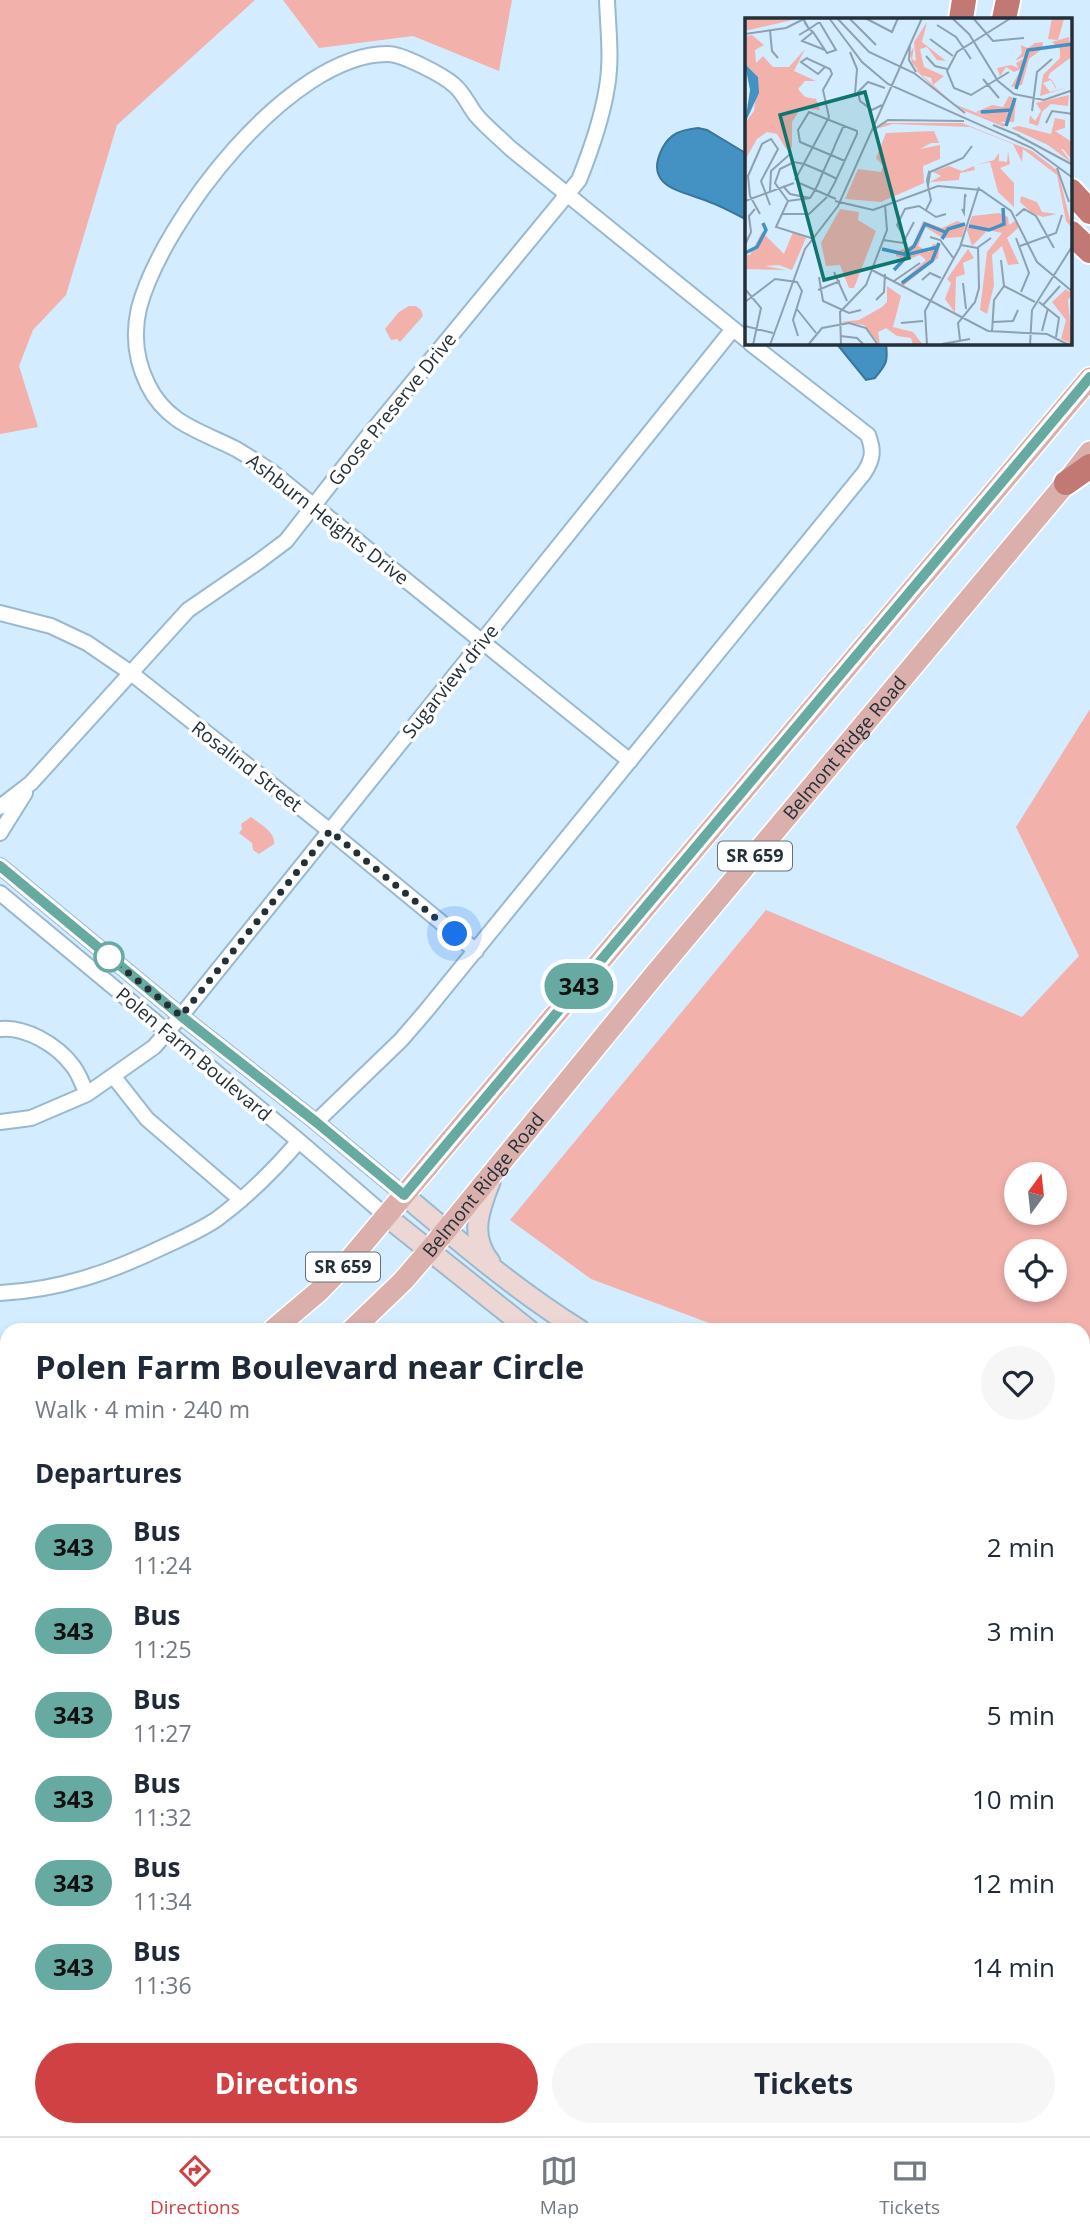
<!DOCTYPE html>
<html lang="en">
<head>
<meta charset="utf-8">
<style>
  body { margin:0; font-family:"Open Sans",sans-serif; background:#f6f6f7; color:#1f2937; height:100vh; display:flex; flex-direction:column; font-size:26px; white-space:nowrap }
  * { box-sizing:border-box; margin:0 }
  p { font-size:23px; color:#747a83 }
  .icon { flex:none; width:38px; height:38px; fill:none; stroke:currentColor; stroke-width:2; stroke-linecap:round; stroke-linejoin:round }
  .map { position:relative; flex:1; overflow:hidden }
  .drawer { position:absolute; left:0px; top:1323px; width:1090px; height:814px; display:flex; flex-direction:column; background:#fff; border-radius:21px 21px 0 0; box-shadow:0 4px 10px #0003 }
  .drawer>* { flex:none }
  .badge { padding:0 14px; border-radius:23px; font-size:24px; line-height:46px }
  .needle { width:46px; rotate:15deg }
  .buttons { position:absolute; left:1004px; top:1162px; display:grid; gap:14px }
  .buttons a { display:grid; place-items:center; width:63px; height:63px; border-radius:50%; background:#fff; box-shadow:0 4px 10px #0003; font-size:35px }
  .you { position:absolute; width:35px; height:35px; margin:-18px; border:5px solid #fff; border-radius:50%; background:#1a73e8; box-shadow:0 0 0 10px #1a73e833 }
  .map>.badge { position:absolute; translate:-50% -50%; box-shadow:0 0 0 4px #fff }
  h2 { padding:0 35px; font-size:26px; line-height:63px }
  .round { display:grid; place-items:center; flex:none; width:74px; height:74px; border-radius:37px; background:#f6f6f7 }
  .overview { display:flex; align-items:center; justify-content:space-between; height:119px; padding:0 35px }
  h1 { font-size:33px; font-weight:700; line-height:52px }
  .button { display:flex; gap:14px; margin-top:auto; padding:14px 35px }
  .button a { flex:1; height:80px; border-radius:42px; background:#d04143; color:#fff; font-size:28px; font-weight:700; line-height:80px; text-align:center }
  .button a+a { background:#f6f6f7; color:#1f2937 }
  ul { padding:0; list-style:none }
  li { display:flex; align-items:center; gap:21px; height:84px; padding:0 35px }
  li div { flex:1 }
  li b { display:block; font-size:26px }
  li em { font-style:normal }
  li .badge { min-width:77px; font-weight:700; text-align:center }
  .dock { display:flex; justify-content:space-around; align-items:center; height:98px; border-top:2px solid #e0e1e3; background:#fff; font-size:19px; color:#747a83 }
  .dock a { display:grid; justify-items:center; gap:4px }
  .dock .current { color:#d04143 }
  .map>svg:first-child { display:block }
  .built { fill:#bde3ff }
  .green { fill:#f3b1ac; fill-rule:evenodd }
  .water { fill:#4492c4; stroke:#3a759a; stroke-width:2 }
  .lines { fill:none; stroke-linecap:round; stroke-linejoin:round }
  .stream { stroke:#3a759a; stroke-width:4.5 }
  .minor-casing { stroke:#9ab8cf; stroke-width:18 }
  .secondary-casing { stroke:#9ab8cf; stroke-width:23 }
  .primary-casing { stroke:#fff; stroke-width:24 }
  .motorway-casing { stroke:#fff; stroke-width:28 }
  .minor { stroke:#fff; stroke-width:14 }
  .secondary { stroke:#edd7d5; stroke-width:19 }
  .primary { stroke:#daafac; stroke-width:21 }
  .motorway { stroke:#c27974; stroke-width:24 }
  .line-casing { stroke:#fff; stroke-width:16 }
  .line { stroke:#67aaa1; stroke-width:10 }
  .walk { stroke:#243038; stroke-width:7; stroke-dasharray:0 12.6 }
  .stop-dot { fill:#fff; stroke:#67aaa1; stroke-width:3.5 }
  .labels { text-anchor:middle; stroke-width:7; stroke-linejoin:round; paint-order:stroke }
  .shield { fill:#fff; stroke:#666e74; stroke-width:2 }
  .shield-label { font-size:18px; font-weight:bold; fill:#243038 }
  .street-label { font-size:19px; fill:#243038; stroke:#fff }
  .inset-river { fill:none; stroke:#4492c4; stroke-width:3.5 }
  .inset-road { fill:none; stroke:#8da1af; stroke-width:2 }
  .view { fill:#0f766e; fill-opacity:0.15; stroke:#0f766e; stroke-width:3.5 }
  .inset-edge { fill:none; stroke:#243038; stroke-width:3.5 }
</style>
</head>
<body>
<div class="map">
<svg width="1090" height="2136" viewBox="0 0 1090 2136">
  <rect width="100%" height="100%" fill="#d3ecff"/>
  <path class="built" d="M0,1648L7,1653V1935L2,1942L0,1940Z"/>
  <path class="green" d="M0,0H255L117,125L66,295L33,330L19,366L38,427L0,434Z
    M283,0H512L499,71L413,36L319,48Z
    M409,306H416L421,310L423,316L400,342L397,339L391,340L385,329L399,312Z
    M1090,709V1363L1083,1364V1330H728L591,1279L510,1220L766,910L1022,1017L1079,956L1016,827ZM1017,1174H1055V1213H1017ZM1055,1251V1290H1017V1251Z
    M251,817C260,824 276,832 274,844L259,854L253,850L252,843L239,833L242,829L241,824Z
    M1090,2018V2136H1049L1045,2130H1083V2020Z
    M274,2130H489L485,2136H276Z"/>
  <path class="water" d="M698,128L707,130L747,154V220C734,213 721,206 707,201C682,191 643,187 662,149C670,133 681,130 698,128Z
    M836,343H886C888,362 887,363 875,378L866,380Z"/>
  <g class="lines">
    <path class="stream" d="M1083,2049L1090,2047
      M1083,2105L1090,2102
      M1053,2136L1059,2130"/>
    <g class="minor-casing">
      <path id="minor" d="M0,613L51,626L87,643L131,673L330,831L476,951
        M630,761L272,472C260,464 248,456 236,449C201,431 167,424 148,385C136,361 133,334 139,308C162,221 290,53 388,54C402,54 443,75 454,85C463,92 469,106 476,115C486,127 499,137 510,148L747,340
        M0,807L31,783L188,610L258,562L286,541L365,440L579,180C591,150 602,119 607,87C612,58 608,29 607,0
        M0,833L25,793
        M0,866L181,1016L316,1122L404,1195
        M0,893L299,1141L386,1216
        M0,1029C25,1026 57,1045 72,1065C79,1073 82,1084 87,1094
        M114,1077L147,1119L241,1200
        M0,1122L31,1118L87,1094L154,1047L181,1016L733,329
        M316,1122L401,1040L426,1011L864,473C873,459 874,451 868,435L750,343
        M0,1293C60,1290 111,1272 165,1246C182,1238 201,1230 217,1219C248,1196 274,1170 299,1141
        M1083,1637L1090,1624
        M1083,1857L1090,1869
        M1083,1927L1090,1925
        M173,2130L175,2136
        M596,2136L600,2130"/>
    </g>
    <g class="secondary-casing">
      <path id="secondary" d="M404,1195C461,1243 517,1291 580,1330
        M386,1216L529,1330
        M490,1262C469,1236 479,1210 490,1182
        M1083,1407L1090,1405
        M1083,1435L1090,1433"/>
    </g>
    <g class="primary-casing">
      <g id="primary">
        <path d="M273,1330L319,1291L351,1258L1090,378"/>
        <path id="s1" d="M352,1330L403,1281L429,1251L656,973L1066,483L1090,452"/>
        <path d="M0,1514L7,1509"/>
        <path d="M0,1566L7,1561"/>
      </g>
    </g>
    <g class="motorway-casing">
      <path id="motorway" d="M961,19L964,0
        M1004,19L1008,0
        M1071,191L1090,212
        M1071,233L1090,251
        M1066,483L1090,466"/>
    </g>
    <use href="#minor" class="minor"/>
    <use href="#secondary" class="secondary"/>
    <use href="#primary" class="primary"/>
    <use href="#motorway" class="motorway"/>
  </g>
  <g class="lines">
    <g class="line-casing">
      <path id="line" d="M0,866L181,1016L316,1122L404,1195L1090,377"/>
    </g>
    <use href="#line" class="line"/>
    <path class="walk" d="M109,957L181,1016L330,831L455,934"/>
  </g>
  <circle class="stop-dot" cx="109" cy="957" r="14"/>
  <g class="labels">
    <g class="shield">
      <rect x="718" y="841.5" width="74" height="29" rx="5"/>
      <rect x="306" y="1252.5" width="74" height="29" rx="5"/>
    </g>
    <g class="shield-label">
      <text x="755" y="862">SR 659</text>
      <text x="343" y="1273">SR 659</text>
    </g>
    <g class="street-label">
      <text transform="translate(392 409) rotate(-51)" y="7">Goose Preserve Drive</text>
      <text transform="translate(328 519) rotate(38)" y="7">Ashburn Heights Drive</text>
      <text transform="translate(450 681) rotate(-51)" y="7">Sugarview drive</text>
      <text dy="7" stroke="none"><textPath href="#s1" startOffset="763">Belmont Ridge Road</textPath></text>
      <text transform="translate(247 766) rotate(38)" y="7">Rosalind Street</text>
      <text transform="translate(194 1054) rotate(40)" y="7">Polen Farm Boulevard</text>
      <text dy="7" stroke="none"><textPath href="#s1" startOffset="196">Belmont Ridge Road</textPath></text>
    </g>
  </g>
  <g transform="translate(745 18)">
    <rect width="327" height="327" fill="#d3ecff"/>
    <path d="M0,0H56L0,13ZM307,0L319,1L313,22L303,21ZM182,4L177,24L201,43L192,42L182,29L175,31L179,49L199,58L188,67L186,60L177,57L209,86L260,106L259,109L220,93L199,80L169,50L174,53L167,45L165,35L169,29L167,41L171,43L169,24ZM7,17L19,27L10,32L11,45L18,38L28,49H44L60,31L49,53L71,63H60L53,71L60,79L71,81L75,92L56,90L47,104V129L41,131L32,116L22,114L12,121L0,142V105L9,93L13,59L0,46V18ZM324,19L327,46L325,40L305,55L303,60L307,62L311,69V71L306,62L298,65L305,74L323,69L295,78L298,57L315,40V31L307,24ZM290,25L298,24L297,31L284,41L277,67L266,69L276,51L269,54L261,49L255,58L252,50L266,47L273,50L271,45L278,41L280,38L270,43L277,35L276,27L283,30ZM324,77L323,88L306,86L297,94L293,108L284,105L285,97L290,103L296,93L291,85ZM264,78L271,81L269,104H255L231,94L247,87L258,89ZM310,100L320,102V110L310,113L327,124V142L318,131H316L327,145L303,127L266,110L274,108L306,116ZM136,105H217L287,133L313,153L327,210L321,203L312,157L278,131L277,144L268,126L225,109L148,106L131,111ZM189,113L194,125H186L175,131L195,127V141L178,148L179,165L136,184L100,181L113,151L136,154L138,148L131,140L141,115ZM263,133L265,146L255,150L269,165V189L253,174L245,144L231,147L249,142L254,135V143L262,144ZM204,148L217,153L229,148L230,152L215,155L214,162L185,164L196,158L188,154ZM276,178L292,184L297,194L312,196L298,199L287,195L275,184ZM95,191L114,194L113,202L131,213L109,270H104L95,247L81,248L76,225ZM254,195L263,199L264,207L270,203L274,209L262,220L274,246L263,247L257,228L247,237L249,267L242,296L235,292L242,234L257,215L243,212L227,228L222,212L227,198ZM178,203L197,210L212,203L220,206L217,219L198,220L180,209L173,228L184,234L188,226H195L193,240L158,268L155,265L181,242L175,237L162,242L151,238V234L168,227ZM17,214L39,236L48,214L61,220L47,252L34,247L20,248L41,252L0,251V237H5ZM223,231L229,240L218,245L220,256L211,259L210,295L200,281L206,265L202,261ZM142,268L156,278L148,309L168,314L178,327H168L166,320L152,318L141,310L133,314L135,327L119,307L95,304L114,302L137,289L142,284ZM321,271L327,276L323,282L327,326L316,321L321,302L307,284Z" fill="#f3b1ac"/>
    <path d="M0,46L13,59L14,75L0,105L5,72Z" fill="#4492c4"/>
    <path class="inset-river" d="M271,71L283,32L328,26M236,94L266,92M261,108L270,80M224,208L244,212L259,206L258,190M197,221L203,211L220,206M137,231L159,236L169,228L180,206L200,214M0,235L12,229L21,212L18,205M149,252L164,236L193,229M157,265L187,243L194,225"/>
    <path class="inset-road" d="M84,0L117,44L143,66L287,130L328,160M92,0L124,34L169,55L220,95M104,0L131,27M120,0L147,14L153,0M207,0L224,16L253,63L269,76L299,82L328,72M228,0L248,23L279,20M192,7L211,19L226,41M25,12L27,33L33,40M68,14L57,23L80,32M0,16L41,10L61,0M54,17L64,11L73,5H75L91,32L82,35L68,14L64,11L59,2L60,5L64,11M185,21L208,38M165,27L164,42L171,54M105,34L112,51L110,76M181,38L190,48L202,51M264,54L226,77L209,70L202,53L212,34L266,0M238,61L254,80M137,87L127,92L115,83L113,74L123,64L140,70M287,93L292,54L307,41M301,105L307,93L328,96M248,107L275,118M128,112L143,102L219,103M272,117L328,147M312,150L324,184M184,154L185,155L183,168L182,162ZM185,154L218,140L227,128M92,161L78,154L59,146L49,144L35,151L30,165L43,183L65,180L70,172L73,166L78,154L89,130L90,127L99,107M50,162L84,99L78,72L87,56L85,51L63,41L62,40L56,44L73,56L80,49M52,164L91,181M38,168L45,176L65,180M25,173L26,153L44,137M83,177L89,166L112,116V113L64,94L53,112L55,124L100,143M0,183L49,165M43,183L31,209L66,220M90,183L128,192L193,168L236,172L266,193L292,244L328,274M217,191L219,195L220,176L221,179M181,192L186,182L183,168M15,196L5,178L3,158L17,126L26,121L33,131L16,163L25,187M37,196H64L82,179M271,198L279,191L291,198L309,230M185,219L195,222L209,241M271,220L284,255L276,274M138,222L158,225L169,204M161,222L152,207L160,191L174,188L191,199L201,196M0,227L6,214L4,198L10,191M216,227L232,230L246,220M275,228L311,215L317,197M256,242L259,268L290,284M125,251L243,313L302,316L324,327M89,254L102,283M74,259L78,283L104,295L116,292M177,262L185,255L196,260M149,263L175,245M218,265L221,291M0,271L16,290L8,327M73,272L95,263M131,282L139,274L140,256M0,284L30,261L52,264L57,273L48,302L53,318M294,284L314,300L311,319M298,287L315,268M51,290L71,315M248,304L268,303L273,292M156,305L178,303M0,308L28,315M297,313L303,290M247,314L249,282L259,268M95,318L112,320L119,327M215,322L213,305L230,284L234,270L233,229M197,326L225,321M25,327L60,231L93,188L177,0M63,327L77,310L104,305L121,310L133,327M96,327L95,294L121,267L142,212L140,187M182,327L180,293L215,229L234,169M285,327L287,292L328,227"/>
    <path class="view" d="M120,74L164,240L79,262L35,97Z"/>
    <rect width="327" height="327" class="inset-edge"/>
  </g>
</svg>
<div class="buttons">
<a><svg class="needle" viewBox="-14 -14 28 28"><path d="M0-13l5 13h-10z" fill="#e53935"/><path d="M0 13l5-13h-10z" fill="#747a83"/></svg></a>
<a><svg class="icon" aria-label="locate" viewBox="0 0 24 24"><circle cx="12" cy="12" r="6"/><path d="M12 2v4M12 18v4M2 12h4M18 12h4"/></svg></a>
</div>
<div class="you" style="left:455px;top:934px"></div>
<b class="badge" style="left:579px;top:986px;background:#67aaa1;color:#111">343</b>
<section class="drawer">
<div class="overview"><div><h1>Polen Farm Boulevard near Circle</h1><p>Walk · 4 min · 240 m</p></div><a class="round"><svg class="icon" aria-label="heart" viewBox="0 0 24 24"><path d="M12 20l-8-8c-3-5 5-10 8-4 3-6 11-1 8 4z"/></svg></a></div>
<h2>Departures</h2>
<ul>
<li><span class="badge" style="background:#67aaa1;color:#111">343</span><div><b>Bus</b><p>11:24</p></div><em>2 min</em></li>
<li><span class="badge" style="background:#67aaa1;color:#111">343</span><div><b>Bus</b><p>11:25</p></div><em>3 min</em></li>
<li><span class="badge" style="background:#67aaa1;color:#111">343</span><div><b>Bus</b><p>11:27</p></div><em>5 min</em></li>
<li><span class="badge" style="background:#67aaa1;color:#111">343</span><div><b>Bus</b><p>11:32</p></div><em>10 min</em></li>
<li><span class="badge" style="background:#67aaa1;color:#111">343</span><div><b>Bus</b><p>11:34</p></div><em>12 min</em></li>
<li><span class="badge" style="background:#67aaa1;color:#111">343</span><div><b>Bus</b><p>11:36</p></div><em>14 min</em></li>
</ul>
<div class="button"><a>Directions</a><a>Tickets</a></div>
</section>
</div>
<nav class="dock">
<a class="current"><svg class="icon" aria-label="directions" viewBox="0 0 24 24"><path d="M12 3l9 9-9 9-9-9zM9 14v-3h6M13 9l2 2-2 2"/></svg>Directions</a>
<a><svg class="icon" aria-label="map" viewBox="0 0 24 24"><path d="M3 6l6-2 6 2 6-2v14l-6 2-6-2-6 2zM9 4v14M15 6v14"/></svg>Map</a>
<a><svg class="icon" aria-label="tickets" viewBox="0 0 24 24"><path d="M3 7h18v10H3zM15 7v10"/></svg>Tickets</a>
</nav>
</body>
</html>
